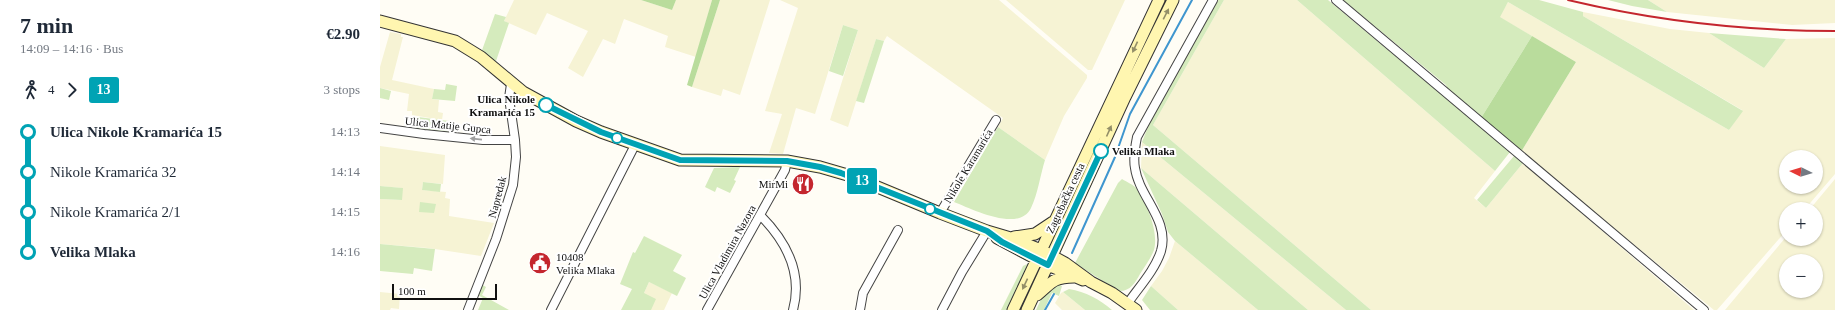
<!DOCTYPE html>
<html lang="en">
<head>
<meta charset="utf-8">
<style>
  body { margin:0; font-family:"Times New Roman",serif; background:#f6f6f7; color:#1f2937; height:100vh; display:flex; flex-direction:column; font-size:15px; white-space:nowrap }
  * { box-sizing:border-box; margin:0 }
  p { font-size:13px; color:#747a83 }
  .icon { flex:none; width:22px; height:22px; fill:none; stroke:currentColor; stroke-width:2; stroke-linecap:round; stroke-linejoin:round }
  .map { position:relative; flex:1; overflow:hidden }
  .panel { display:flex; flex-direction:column; background:#fff; width:380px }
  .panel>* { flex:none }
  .badge { padding:0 8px; border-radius:3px; font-size:14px; line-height:26px }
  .needle { width:26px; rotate:275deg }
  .controls { position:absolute; left:1399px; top:150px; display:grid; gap:8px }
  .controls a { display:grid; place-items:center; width:44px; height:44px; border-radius:50%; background:#fff; box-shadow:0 1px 3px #0004; font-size:20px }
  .scale { position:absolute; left:12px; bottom:10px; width:105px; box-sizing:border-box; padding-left:4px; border:2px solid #111; border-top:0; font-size:11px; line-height:14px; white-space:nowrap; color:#111; -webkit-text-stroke:3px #fff; paint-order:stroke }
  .map>.badge { position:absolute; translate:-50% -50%; box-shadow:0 0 0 2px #fff }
  .legs { display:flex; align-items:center; gap:6px; height:44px; padding:0 20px; font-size:13px }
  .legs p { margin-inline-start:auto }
  .headline { display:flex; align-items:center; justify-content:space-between; height:68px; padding:0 20px }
  h1 { font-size:22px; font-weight:600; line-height:30px }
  ul { padding:0 20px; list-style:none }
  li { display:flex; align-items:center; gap:14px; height:40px; font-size:15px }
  li i { display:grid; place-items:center; width:6px; height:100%; margin:0 5px; background:currentColor }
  li i::after { content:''; width:10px; height:10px; margin:-5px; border:3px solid; border-radius:50%; background:#fff }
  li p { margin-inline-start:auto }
  li:first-child i { background:linear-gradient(#0000 50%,currentColor 0) }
  li:last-child i { background:linear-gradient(currentColor 50%,#0000 0) }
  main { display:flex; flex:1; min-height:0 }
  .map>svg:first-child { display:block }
  .farmland { fill:#f6f3d4; fill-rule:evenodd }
  .green { fill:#d5ebbd }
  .forest { fill:#b9dc9c }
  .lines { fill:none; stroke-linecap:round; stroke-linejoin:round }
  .stream { stroke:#3f96cf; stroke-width:2 }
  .street-casing { stroke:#444; stroke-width:10 }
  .secondary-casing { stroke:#333; stroke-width:13 }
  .street { stroke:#fff; stroke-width:8 }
  .secondary { stroke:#fff6b0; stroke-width:11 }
  .rail { stroke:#c4262e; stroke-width:2 }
  .oneway { fill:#948f68 }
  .oneway2 { fill:#a0a0a0 }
  .line-1-casing { stroke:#fff; stroke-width:9 }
  .line-1 { stroke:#00a3b4; stroke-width:6 }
  .stop-1-dot { fill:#fff; stroke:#00a3b4; stroke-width:2 }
  .labels { text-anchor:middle; stroke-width:4; stroke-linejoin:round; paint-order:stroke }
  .stop-label { font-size:11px; font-weight:bold; fill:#111; stroke:#fff; text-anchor:end }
  .street-label { font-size:11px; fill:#111; stroke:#fff }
  .poi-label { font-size:11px; fill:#111; stroke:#fff; text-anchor:end }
</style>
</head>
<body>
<main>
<section class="panel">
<div class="headline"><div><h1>7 min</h1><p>14:09 – 14:16 · Bus</p></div><b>€2.90</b></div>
<div class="legs"><svg class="icon" aria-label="walk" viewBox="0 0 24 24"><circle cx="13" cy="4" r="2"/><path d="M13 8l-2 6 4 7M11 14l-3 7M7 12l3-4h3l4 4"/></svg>4<svg class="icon" aria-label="forward" viewBox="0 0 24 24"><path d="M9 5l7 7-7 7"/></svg><b class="badge" style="background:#00a3b4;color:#fff">13</b><p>3 stops</p></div>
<ul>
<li><i style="color:#00a3b4"></i><b>Ulica Nikole Kramarića 15</b><p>14:13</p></li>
<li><i style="color:#00a3b4"></i><span>Nikole Kramarića 32</span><p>14:14</p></li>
<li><i style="color:#00a3b4"></i><span>Nikole Kramarića 2/1</span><p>14:15</p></li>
<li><i style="color:#00a3b4"></i><b>Velika Mlaka</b><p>14:16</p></li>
</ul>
</section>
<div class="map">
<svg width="1455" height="310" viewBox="0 0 1455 310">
  <rect width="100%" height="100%" fill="#fffdf5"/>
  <path class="farmland" d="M134,0H261L292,10L296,0H332L316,57L285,47L288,36L244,19L235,44L223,39L203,77L188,68L208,31L167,13L156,35L124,21Z
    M340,0H390L360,95L343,89L341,96L312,87Z
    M400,0H619L707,75V78L684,116L665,160L618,127L623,118L507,36L504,41L496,39L468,127L450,120L478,30L463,25L435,114L416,108L403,154L389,153L402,114L385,111L418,8Z
    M626,0H745L712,70H708Z
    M844,0H917L1115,171L1094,198L1106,208L1143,163L1314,310H991L773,125Z
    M1268,0H1455V23L1412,25L1287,12Z
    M1128,2L1349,130L1362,110L1203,16V12L1290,29L1329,33L1384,68L1406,39L1455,38V174L1425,209H1406V231L1337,310H1334L1141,152L1196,62L1119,17ZM1406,157H1436V187H1406Z
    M10,32L21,34V37H23L12,80L54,89L52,99L59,100L58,112L63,113L62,120L32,115V111H27L29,94L0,88V67Z
    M762,142L966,310H928L761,168Z
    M0,146L65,155L63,184L43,182L42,190L66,192L65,198L70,199L69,216L114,223L101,256L48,248L0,244V199L21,200L22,188L0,186Z
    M1455,179V310H1345L1406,237V239H1436V209H1430ZM1406,261H1436V291H1406Z
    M795,241L878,310H798L771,286L782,271L789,258Z
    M269,282L292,293L284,310H270L264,293Z
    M0,292L20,294L19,309L11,308L10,310H0Z
    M683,292L705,310H682L675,303L681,293Z"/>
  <path class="green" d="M838,0H844L773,125L991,310H966L762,142L770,122Z
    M917,0H948L1130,152L1115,171Z
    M963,0H1159L1203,12V16L1363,111L1349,130L1128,2L1120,17L1152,36L1101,118L1068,90L1066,85Z
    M1228,0H1268L1287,12L1252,6Z
    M115,14L126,17L124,21L129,23L115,64L101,53Z
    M463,25L478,30L463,76L449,71Z
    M1329,33L1406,39L1384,68Z
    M496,39L504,41L484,103L476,101Z
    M66,84L77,86L75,101L52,99L54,89L65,90Z
    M0,88L11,91L9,100L0,98Z
    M38,117L69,121L67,136L36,132Z
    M618,127L665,160C660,176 658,193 651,208C639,233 592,209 574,202Z
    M1134,156L1143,163L1106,208L1097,200Z
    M360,167L354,180L356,181L350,193L337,187L335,192L325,187L334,168Z
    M761,168L928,310H878L795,241L788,232L782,214Z
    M742,179C747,182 754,185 757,189C767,204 779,232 774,250C771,258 765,266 760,274C755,283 750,292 738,291L695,263L738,183Z
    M43,182L61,184L60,192L42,190Z
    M0,186L23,188L22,200L0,199Z
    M40,202L56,204L54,213L39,212Z
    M264,236L302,255L293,271L306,278L297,296L269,282L264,293L276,299L271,310H241L252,289L240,284L253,252L255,253Z
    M0,244L55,249L52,271L34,268L33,274L0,271Z
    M647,264L645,274L628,307L627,310H621L643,266Z
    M675,283L682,286L679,296L672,293L664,310H656L664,293Z
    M101,284L106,287L102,295L129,310H98L103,298L96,294Z
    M771,286L798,310H770L762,300Z
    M689,289C706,292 719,299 732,310H705L683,292Z"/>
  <path class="forest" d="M261,0H296L292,10Z
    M332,0H340L312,87L307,85Z
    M1152,36L1196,62L1141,152L1101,118Z"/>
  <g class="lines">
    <path class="stream" d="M692,253L735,157L750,114L812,0
      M665,310L674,294"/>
    <g class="street-casing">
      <path id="street" d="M956,0L1324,310
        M0,128L44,134L103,140H135
        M560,213L616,120
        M380,215C406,241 423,273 413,310
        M748,303C759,287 775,270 781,251C790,220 759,197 755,168C753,158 755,147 757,137L833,0
        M88,310L116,239L133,185L136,157L135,140L129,98L131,84
        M171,310L255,145
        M327,310L405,170L407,161
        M480,310L483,293L518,230
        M562,310L582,272L607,231"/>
    </g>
    <g class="secondary-casing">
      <path id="secondary" d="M0,21L75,41L101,57L143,92L196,121L221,132L300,160L407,161L440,167L471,176L560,213L607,231L634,239L661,250L685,263L711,282L732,293L756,310
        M634,237L655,234L673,222
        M617,238L668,265L703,280
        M657,295C673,282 671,278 694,277
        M633,310L779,0
        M647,310L745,97L793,0"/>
    </g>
    <use href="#street" class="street"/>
    <use href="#secondary" class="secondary"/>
    <path class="rail" d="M1188,0C1276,21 1365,31 1455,31"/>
  </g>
  <defs><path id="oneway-solid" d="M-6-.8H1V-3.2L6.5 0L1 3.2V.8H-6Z"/></defs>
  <g class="oneway">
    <use href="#oneway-solid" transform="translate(786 14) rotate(-63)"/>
    <use href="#oneway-solid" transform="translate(755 47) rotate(115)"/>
    <use href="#oneway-solid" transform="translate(729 131) rotate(-66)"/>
    <use href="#oneway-solid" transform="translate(645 284) rotate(115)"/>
  </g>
  <use class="oneway2" href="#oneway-solid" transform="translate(96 139) rotate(-174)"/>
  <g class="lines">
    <g class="line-1-casing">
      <path id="line-1" d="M166,105L221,132L300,160L407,161L440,167L461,173L607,231L622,242L668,265L721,151"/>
    </g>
    <use href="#line-1" class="line-1"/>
  </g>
  <defs>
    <g id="restaurant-disc" transform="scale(1.15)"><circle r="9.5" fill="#c4262e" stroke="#fff"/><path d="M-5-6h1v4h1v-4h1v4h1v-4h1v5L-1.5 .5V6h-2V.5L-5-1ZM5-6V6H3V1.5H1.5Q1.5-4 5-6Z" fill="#fff"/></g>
    <g id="civic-disc" transform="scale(1.15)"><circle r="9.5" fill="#c4262e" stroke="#fff"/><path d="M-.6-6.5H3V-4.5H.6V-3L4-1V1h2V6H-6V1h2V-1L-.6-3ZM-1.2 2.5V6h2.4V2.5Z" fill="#fff"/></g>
  </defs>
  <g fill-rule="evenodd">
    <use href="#restaurant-disc" x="423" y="184"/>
    <use href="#civic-disc" x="160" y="263"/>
  </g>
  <g class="stop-1-dot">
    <circle cx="166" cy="105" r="7"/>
    <circle cx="237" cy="138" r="5"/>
    <circle cx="721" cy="151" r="7"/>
    <circle cx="550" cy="209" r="5"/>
  </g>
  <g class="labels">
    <g class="stop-label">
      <text x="155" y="103">Ulica Nikole<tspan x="155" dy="13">Kramarića 15</tspan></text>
      <text x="732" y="155" text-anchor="start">Velika Mlaka</text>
    </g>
    <g class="street-label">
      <text transform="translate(68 125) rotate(6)" y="4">Ulica Matije Gupca</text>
      <text transform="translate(588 166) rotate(-59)" y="4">Nikole Karamarića</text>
      <text transform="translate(117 197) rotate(-75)" y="4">Napredak</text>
      <text transform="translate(685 198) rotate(-65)" y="4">Zagrebačka cesta</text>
      <text transform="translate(347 252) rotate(-61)" y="4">Ulica Vladimira Nazora</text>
    </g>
    <g class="poi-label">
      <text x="408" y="188">MirMi</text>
      <text x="176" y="261" text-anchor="start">10408<tspan x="176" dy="13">Velika Mlaka</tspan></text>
    </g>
  </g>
</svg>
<div class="controls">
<a><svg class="needle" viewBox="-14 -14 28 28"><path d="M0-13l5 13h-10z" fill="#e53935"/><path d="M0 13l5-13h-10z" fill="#747a83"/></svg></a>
<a>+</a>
<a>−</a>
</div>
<div class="scale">100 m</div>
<b class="badge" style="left:482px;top:181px;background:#00a3b4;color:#fff">13</b>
</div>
</main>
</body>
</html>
